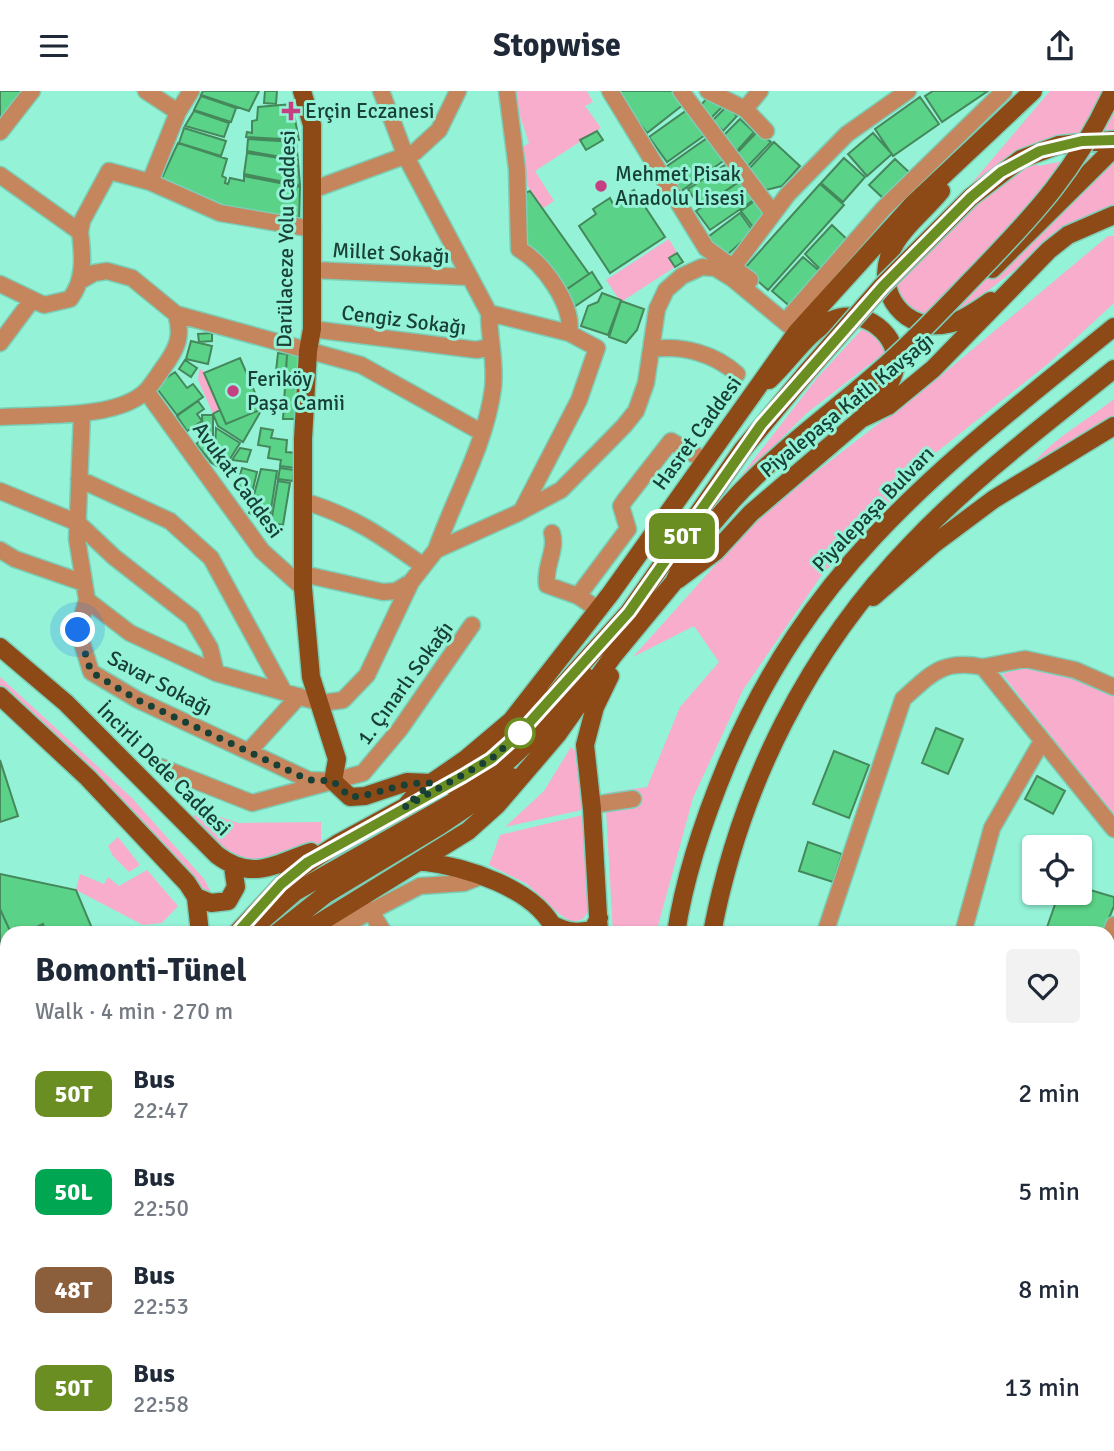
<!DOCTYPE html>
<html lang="en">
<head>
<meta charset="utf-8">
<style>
  body { margin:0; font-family:Signika,sans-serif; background:#f2f2f3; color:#1f2937; height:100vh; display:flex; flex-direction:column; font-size:26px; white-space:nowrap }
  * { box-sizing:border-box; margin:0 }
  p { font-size:23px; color:#747a83 }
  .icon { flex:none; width:38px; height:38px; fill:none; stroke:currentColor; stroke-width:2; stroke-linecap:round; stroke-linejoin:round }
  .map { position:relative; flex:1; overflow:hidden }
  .side { position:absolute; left:0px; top:835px; width:1115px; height:527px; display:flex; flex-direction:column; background:#fff; border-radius:21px 21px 0 0; box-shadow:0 2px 5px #0004 }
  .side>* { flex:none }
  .badge { padding:0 14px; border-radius:10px; font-size:24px; line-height:46px }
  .buttons { position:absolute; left:1022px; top:744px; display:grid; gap:14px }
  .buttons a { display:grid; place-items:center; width:70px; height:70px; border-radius:7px; background:#fff; box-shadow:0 2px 5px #0004; font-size:35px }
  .you { position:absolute; width:35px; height:35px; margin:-18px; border:5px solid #fff; border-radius:50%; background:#1a73e8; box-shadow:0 0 0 10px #1a73e833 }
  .map>.badge { position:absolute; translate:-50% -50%; box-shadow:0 0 0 4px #fff }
  .round { display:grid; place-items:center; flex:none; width:74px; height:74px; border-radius:7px; background:#f2f2f3 }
  .head { display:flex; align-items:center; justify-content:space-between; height:119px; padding:0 35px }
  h1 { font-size:33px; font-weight:800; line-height:52px }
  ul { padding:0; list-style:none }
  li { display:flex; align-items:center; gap:21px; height:98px; padding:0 35px }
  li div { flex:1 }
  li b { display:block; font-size:26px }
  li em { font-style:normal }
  li .badge { min-width:77px; font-weight:700; text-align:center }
  header { display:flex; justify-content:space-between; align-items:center; height:91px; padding:0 35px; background:#fff; font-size:32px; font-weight:800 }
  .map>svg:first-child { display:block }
  .green { fill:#f9adcc }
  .building { fill:#5ad287; stroke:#44885b; stroke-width:2 }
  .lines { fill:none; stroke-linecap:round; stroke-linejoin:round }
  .minor-casing { stroke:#7bceb7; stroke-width:19 }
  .major-casing { stroke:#7bceb7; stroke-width:21 }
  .minor { stroke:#c6865d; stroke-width:16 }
  .major { stroke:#8d4a17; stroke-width:18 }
  .major-bridge-casing { stroke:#7bceb7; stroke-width:21; stroke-linecap:butt }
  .major-bridge { stroke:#8d4a17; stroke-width:18 }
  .line-casing { stroke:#fff; stroke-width:16 }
  .line { stroke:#6b8e23; stroke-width:10 }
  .walk { stroke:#184035; stroke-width:7; stroke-dasharray:0 12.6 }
  .poi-dot { fill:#c54083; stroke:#94f2d7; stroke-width:2.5 }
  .stop-dot { fill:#fff; stroke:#6b8e23; stroke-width:3.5 }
  .labels { text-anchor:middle; stroke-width:6; stroke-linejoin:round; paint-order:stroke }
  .poi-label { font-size:21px; fill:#184035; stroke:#94f2d7; text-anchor:start }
  .street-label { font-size:21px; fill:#184035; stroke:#94f2d7 }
</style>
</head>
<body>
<header><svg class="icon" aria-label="menu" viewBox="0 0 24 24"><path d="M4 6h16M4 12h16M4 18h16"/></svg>Stopwise<svg class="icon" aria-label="share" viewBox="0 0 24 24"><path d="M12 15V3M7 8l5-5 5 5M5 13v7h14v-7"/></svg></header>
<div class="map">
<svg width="1114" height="1360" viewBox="0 0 1114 1360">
  <rect width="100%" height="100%" fill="#94f2d7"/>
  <path class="green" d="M516,0H587L593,11L585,15L601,37L535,80L554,110L542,118L517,78L515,61L529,52L515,10Z
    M1050,0H1114V45L1101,43L1016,61L1039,75L1092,64L1114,68V122L1045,155L953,227L908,222L893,192L901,162L966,99Z
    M1108,145H1114V212L1049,272L933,364L821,485L743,599L693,707L656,842H613L605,702L647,696L680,616L719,571L694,535L633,566L760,424L943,283Z
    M669,148L677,162L669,167L675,176L621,211L606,189Z
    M864,236L888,259L807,322L734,394L817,287Z
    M202,278L220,319L213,323L198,289L199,279Z
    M1114,308V324L1034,371C1057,345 1086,330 1114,308Z
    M1026,576L1069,584L1114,605V725L1002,583Z
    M0,586L132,707L204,788L210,799L207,807L0,608Z
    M571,656L575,660L582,719L505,736L544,700Z
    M200,719L238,732L321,731V752L306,763L233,776L188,731Z
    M583,724L589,819L583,828L572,831L559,823L527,793L489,774L500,744Z
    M118,746L140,774L129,781L113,765L108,755Z
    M147,779L178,815L162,832L143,834L76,799L80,783L104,793L108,786L119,795Z
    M7,923V1056H0V927Z
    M687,1355V1354L755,1355V1360H687Z"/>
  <path class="building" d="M0,0H21L0,33Z
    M203,0H259L249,20L201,4Z
    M265,0H277L276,13L264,12Z
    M620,0H674L684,13L647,42L617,2Z
    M933,0H988L942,31L925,5Z
    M201,5L236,17L231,31L194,19Z
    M709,5L724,14L711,27L699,16Z
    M920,6L939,33L893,65L875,38Z
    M292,13L299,49L246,46L247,41L252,42V30L257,29L258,16Z
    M727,15L737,25L723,40L712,30Z
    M687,19L705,44L667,71L649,46Z
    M194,20L229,32L224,46L185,35Z
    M740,28L754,41L737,60L722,46Z
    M184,37L226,50L221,65L179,52Z
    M597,40L603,49L586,59L580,49Z
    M757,41L771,51L748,75L736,63Z
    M873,42L892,63L867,85L848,63Z
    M710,45L726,68L680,101L663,78Z
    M248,48L296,51L298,69L247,60Z
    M774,51L800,75L782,95L766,99L746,81Z
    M178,52L227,68L222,85L226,87L225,92L228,93L230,87L244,90V85L300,96L299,133L224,118L160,91Z
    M247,62L298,70L300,94L244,83Z
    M844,67L865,86L843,111L821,92Z
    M895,68L911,83L885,109L869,94Z
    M728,72L740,90L700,117L688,98Z
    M742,89L755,108L710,139L696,120Z
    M820,93L844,114L768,199L744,178Z
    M634,99L665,146L610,182L579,135L596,123L593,118L610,107L613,113Z
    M530,100L589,183L561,202L521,146L520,104Z
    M757,108L768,122L756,140L741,120Z
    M740,122L753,140L725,166L708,146Z
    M832,134L852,153L824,182L805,163Z
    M677,162L683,171L675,176L669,167Z
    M803,166L823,183L793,218L772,200Z
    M592,181L602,197L571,218L561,202Z
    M602,202L621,209L608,244L581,235L588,215L598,211Z
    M621,210L644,218L637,239L626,252L609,246Z
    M212,242V250L199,251L198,243Z
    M191,250L212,255L208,273L186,268Z
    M278,262L287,263L286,281L276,280Z
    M287,263L301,264L296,328H283Z
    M240,267L262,318L226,333L204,282Z
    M185,269L197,277L191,286L179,278Z
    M175,281L187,297L193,293L203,306L177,324L155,295Z
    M198,310L204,318L197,323L202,330L187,340L177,325Z
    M262,318L243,351L218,335L213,323L220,319L226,333Z
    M202,324H213V356L216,359L210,370L196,353L203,347Z
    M216,337L240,352L223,379L210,371L218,358L215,355Z
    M261,337L273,339L271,347L287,349L286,361L297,362L295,377L280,375L281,369L268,367L270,356L258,354Z
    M240,357L251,359L247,371L232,369Z
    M242,377L257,381L253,398L237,395Z
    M280,377L294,379L293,390L278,388Z
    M261,378L277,380L269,431L249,422Z
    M278,390L290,392L283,434L271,432Z
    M936,637L963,648L948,683L922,672Z
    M834,660L869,674L849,727L813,713Z
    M0,669L18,725L0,731Z
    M1037,685L1065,700L1053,723L1025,708Z
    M808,751L842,763L833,791L799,780Z
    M0,783L76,799L94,842H46L43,833L24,842H11L0,818Z
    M1080,796L1114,806V815L1103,842H1045L1059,802H1080Z
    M0,818L11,842H7V923L0,927Z
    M42,834L45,842H24Z
    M1114,857V953L1108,951V881Z
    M1108,965L1114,966V1103L1108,1102Z
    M1108,1108L1114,1109L1108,1168Z
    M1108,1291L1111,1294L1114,1291V1360H995L999,1354H1108Z"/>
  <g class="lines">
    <g class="minor-casing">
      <path id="minor" d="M146,0L178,21
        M381,0L406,66L489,222C489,248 496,271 493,297C486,353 454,407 436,459
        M507,0L517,78L519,158C543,172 574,214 569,242
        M610,0L706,157L750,189
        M681,0L773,122
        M708,0L745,18L766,40
        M745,18L760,0
        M0,41L32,0
        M0,84L80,141C83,165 85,189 70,208L44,214L0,193
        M150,91L178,21L191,0
        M312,99L415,61L439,39L458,0
        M80,141L82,130L109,80L150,91L220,122L313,138
        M734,175L788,103L847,43L908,0
        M312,179L468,186
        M80,190L94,182L107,180L132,187L176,223L361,274L481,341
        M489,222L569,242L597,257L579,309L522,419
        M791,224L884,117L1004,0
        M312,238L477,259L491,255
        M0,252L32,209
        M653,258C683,254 715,263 737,283
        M146,300L262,460L303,497
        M82,322L77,448L87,509L78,539L91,581L138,609L309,689L333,690
        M0,326C40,323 118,329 147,299C153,292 158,284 163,277C177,258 183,245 176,223
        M79,388L170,430L211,467L284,601
        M0,400L78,432L114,466L192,527L210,557L216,582
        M303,410C353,425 380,444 422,474
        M552,442C557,460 544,475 547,494L578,505
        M0,459L15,468L84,492
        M303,483L383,501L396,500L411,491
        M87,509L130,542L216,582L322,612L343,609L367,584L411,491L436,459L516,423L561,399L624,335L636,320L646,292L657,218L666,199L682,185L702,176L715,177L733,188L797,241
        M599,519L578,505L628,438L621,415L625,409L671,350L704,369
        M983,576L1025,568L1075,579L1114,596
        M249,660L299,605
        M161,676L252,712L363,682L400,638L472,534
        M592,714L633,708
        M370,819L384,842
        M329,842L420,795L464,792L482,785
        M825,842L903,608C932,582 943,568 983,576L1114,738
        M963,842L992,737L1042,650
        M1108,851L1114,834
        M0,1201L7,1198
        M1108,1218L1114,1220
        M1108,1237L1114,1239
        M25,1360L29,1354
        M184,1360L188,1354
        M356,1360L360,1354
        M407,1360L408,1354
        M473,1360L474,1354
        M899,1360L904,1354"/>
    </g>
    <g class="major-casing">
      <path id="major" d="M302,0L312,34V238L308,260L303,348V497L311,586L337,668L333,690L350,706L365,705L407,691L431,692
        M1059,54L1114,49
        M941,100C926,119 898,140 890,163C875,203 905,242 948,233C963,230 978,218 991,210
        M992,178L1114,57
        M769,289C789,271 808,240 832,229C863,215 902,244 895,278C891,296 877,309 866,323
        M677,489L716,460L751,422L861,328L888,315L933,278L1049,159L1068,144L1114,124
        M873,506L935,452L994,408L1114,335
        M0,556L66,612L217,764C253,791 274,773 311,761
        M0,605L88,687L187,792L196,806L200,842
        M448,694L491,668L520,642L629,521L743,358L806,282
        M405,716L418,701L466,668L511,630L611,502L797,241L913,113L1033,0
        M419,770C463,775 538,797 556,842
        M196,806L211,812L228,810L236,796L233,776
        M257,834L295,801L464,705C512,670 550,633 584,584
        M553,834C567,841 578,843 593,838L599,827
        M237,842L293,782L337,753L414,711
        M277,842L326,803L439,735L512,686
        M303,842L468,740L497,714L557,644L613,565L674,491L688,461L731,411
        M599,842L592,718L585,654L595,616L610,585
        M676,842C685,782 705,725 728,670C814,467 950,370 1114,236
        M712,842C740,695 808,559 913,451C974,387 1046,333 1114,278
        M0,1063L7,1064
        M0,1138L7,1133
        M0,1176L7,1169
        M538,1354V1360
        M517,1360L521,1354
        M604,1360L606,1354
        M640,1360L642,1354
        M674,1360L675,1354"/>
    </g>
    <use href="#minor" class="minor"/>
    <use href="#major" class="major"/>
    <g class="major-bridge-casing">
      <path id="major-bridge" d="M806,282L882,195L971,106L1021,68L1059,54
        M731,411C776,361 829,324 879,280C914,250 945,216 977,183C1037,121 1076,79 1113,0"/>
    </g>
    <use href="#major-bridge" class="major-bridge"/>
  </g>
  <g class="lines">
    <g class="line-casing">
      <path id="line" d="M237,842L281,793L308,771L463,685L491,668L520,642L629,521L761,334L883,195L971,106L1001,81L1040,60L1082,50L1114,49"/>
    </g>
    <use href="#line" class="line"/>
    <path class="walk" d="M78,539L91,581L138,609L309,689L333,690L350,706C381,704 399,690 431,692L405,716L491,668L520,642"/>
  </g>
  <g class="poi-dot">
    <path d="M287.5 9.5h7v7h7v7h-7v7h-7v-7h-7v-7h7z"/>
    <circle cx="601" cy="95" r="7"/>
    <circle cx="233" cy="300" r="7"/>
  </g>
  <circle class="stop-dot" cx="520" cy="642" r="14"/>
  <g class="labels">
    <g class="poi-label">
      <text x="305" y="27">Erçin Eczanesi</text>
      <text x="615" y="90">Mehmet Pisak<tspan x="615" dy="24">Anadolu Lisesi</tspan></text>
      <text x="247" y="295">Feriköy<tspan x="247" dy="24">Paşa Camii</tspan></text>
    </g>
    <g class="street-label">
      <text transform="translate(286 148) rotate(-89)" y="7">Darülaceze Yolu Caddesi</text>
      <text transform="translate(391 162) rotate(3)" y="7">Millet Sokağı</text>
      <text transform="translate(404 229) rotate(7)" y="7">Cengiz Sokağı</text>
      <text transform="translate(847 314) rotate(-39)" y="7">Piyalepaşa Katlı Kavşağı</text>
      <text transform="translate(697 342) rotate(-54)" y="7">Hasret Caddesi</text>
      <text transform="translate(238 389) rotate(54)" y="7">Avukat Caddesi</text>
      <text transform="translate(873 418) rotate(-46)" y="7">Piyalepaşa Bulvarı</text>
      <text transform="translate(160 592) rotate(28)" y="7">Savar Sokağı</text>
      <text transform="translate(405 592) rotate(-54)" y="7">1. Çınarlı Sokağı</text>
      <text transform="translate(164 678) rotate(45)" y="7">İncirli Dede Caddesi</text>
    </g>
  </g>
</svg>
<div class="buttons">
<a><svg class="icon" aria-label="locate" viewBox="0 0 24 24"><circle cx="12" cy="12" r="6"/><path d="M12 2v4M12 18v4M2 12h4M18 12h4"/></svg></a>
</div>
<div class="you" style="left:78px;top:539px"></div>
<b class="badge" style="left:682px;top:445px;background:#6b8e23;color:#fff">50T</b>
<section class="side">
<div class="head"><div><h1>Bomonti-Tünel</h1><p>Walk · 4 min · 270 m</p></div><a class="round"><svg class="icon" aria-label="heart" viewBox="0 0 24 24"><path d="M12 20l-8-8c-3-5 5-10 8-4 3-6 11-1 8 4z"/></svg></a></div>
<ul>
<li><span class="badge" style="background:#6b8e23;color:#fff">50T</span><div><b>Bus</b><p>22:47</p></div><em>2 min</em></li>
<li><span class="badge" style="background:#00a651;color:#fff">50L</span><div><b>Bus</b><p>22:50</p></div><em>5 min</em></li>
<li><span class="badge" style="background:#8b5e3c;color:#fff">48T</span><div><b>Bus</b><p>22:53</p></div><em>8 min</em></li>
<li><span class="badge" style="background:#6b8e23;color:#fff">50T</span><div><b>Bus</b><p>22:58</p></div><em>13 min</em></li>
</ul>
</section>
</div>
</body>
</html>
